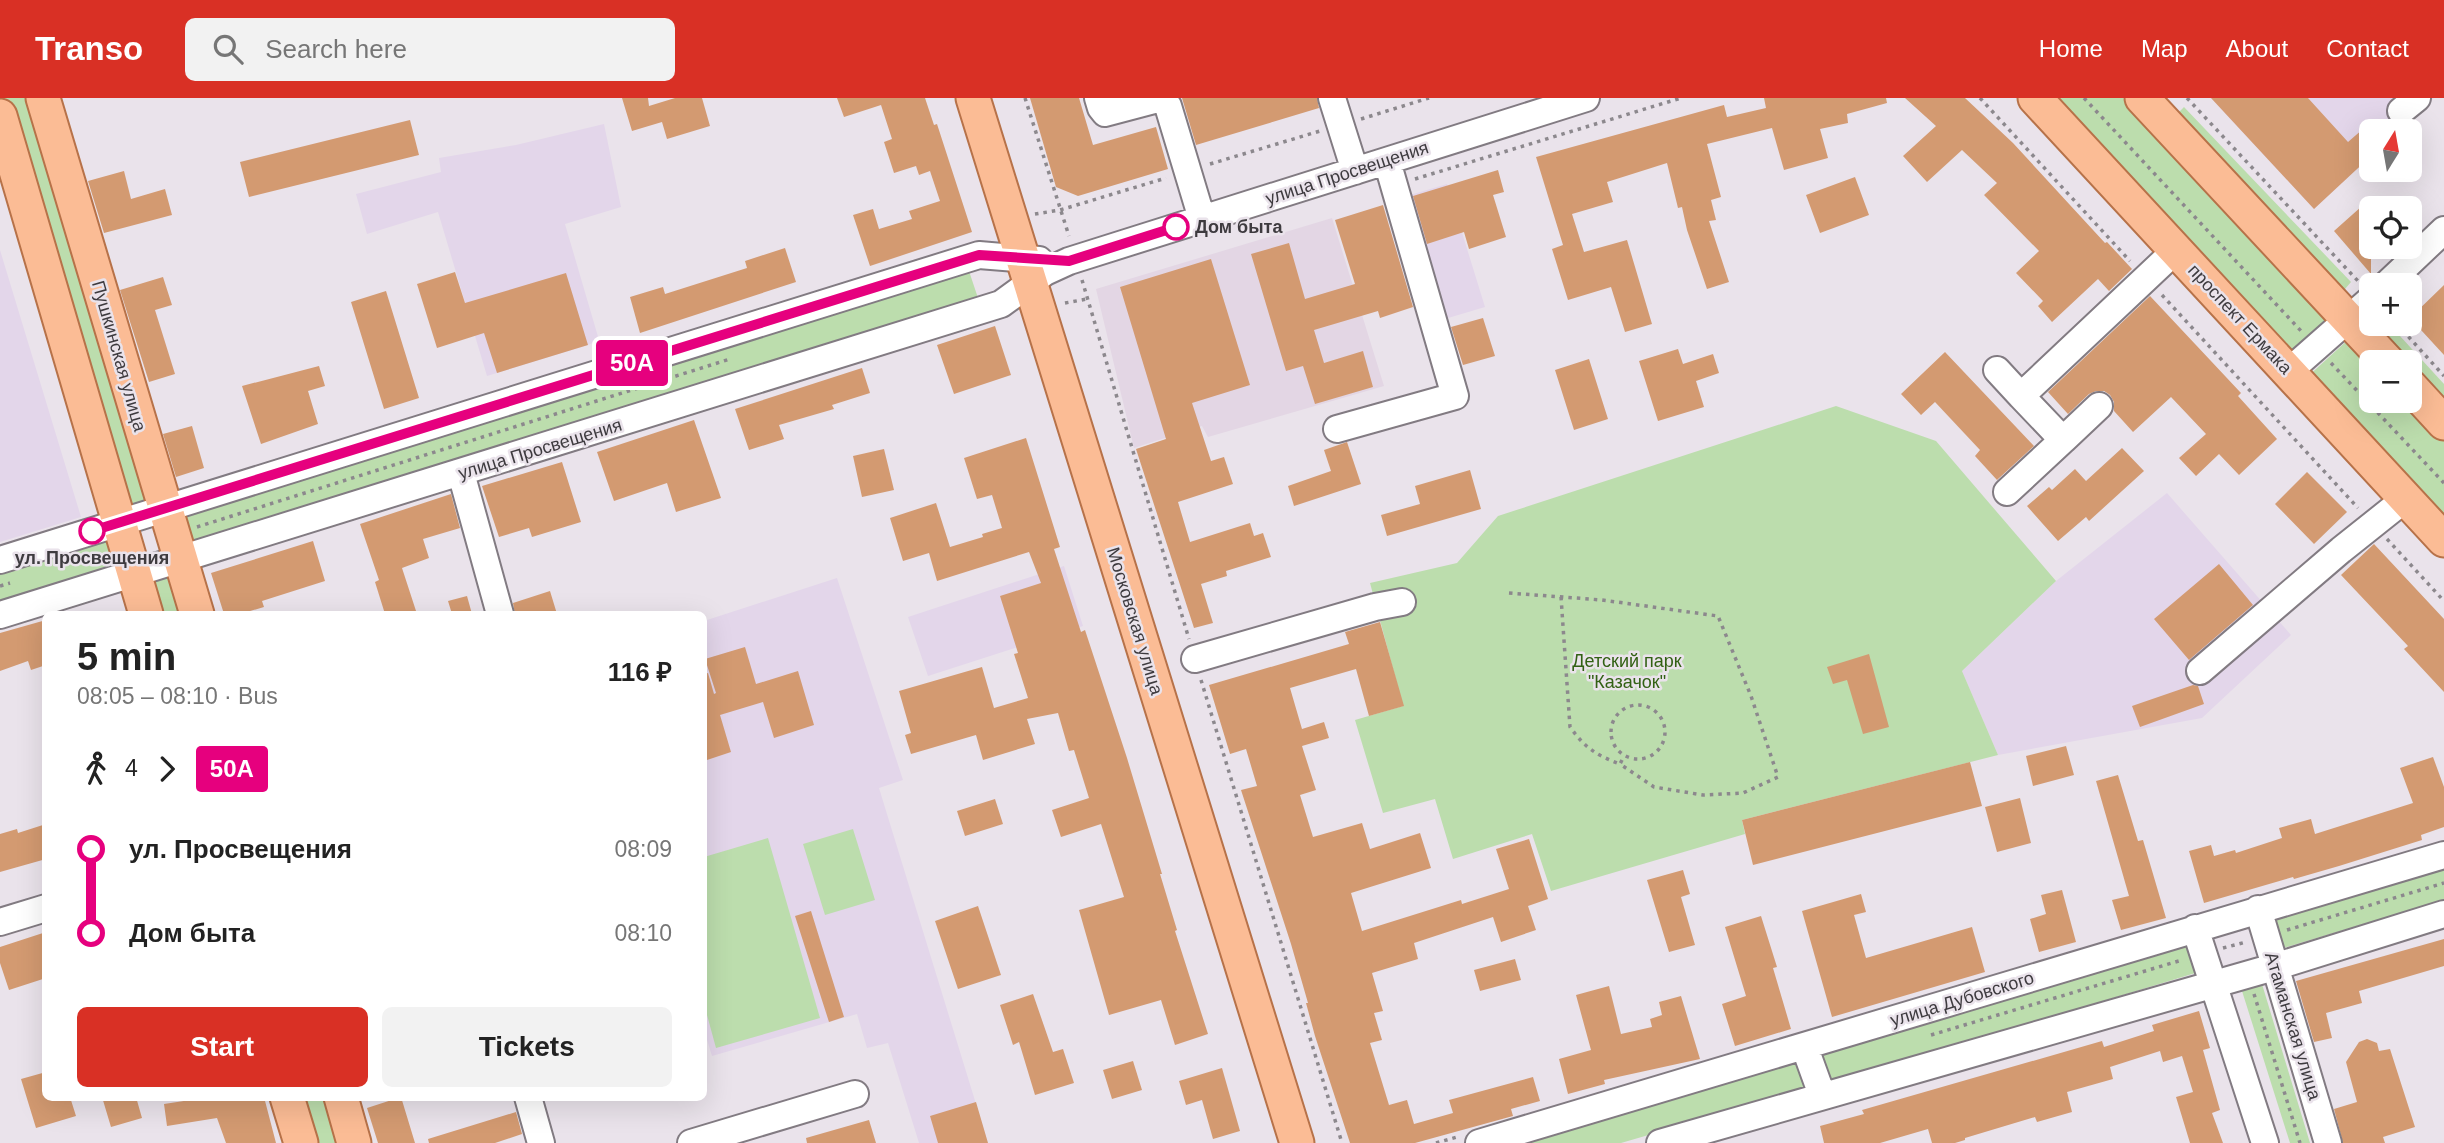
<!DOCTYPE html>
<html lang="en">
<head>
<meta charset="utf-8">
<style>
  body { margin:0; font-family:Arial,sans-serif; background:#f2f2f2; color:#222; height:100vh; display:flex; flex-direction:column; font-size:26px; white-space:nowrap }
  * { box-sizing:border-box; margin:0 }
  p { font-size:23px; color:#767676 }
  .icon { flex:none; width:38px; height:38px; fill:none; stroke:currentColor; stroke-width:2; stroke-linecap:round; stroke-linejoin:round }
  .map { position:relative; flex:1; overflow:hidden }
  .details { position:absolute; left:42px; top:513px; width:665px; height:490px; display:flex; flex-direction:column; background:#fff; border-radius:10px; box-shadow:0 7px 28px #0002 }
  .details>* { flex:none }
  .badge { padding:0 14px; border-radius:5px; font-size:24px; line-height:46px }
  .needle { width:46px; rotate:11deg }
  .buttons { position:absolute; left:2359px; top:21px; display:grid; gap:14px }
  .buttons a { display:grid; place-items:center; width:63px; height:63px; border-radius:10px; background:#fff; box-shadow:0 7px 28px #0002; font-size:35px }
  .map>.badge { position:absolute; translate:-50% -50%; box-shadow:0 0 0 4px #fff }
  .legs { display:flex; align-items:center; gap:10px; height:77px; padding:0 35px; font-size:23px }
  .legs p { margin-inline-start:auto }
  .head { display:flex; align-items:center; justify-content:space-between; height:119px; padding:0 35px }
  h1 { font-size:38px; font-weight:800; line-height:52px }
  .button { display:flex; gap:14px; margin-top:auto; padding:14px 35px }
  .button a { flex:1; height:80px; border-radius:10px; background:#d93025; color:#fff; font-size:28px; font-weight:800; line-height:80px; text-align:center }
  .button a+a { background:#f2f2f2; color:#222 }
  ul { padding:0 35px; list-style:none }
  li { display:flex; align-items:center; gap:24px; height:84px; font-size:26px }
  li i { display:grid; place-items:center; width:10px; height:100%; margin:0 9px; background:currentColor }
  li i::after { content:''; width:18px; height:18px; margin:-9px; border:5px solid; border-radius:50%; background:#fff }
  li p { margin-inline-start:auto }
  li:first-child i { background:linear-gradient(#0000 50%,currentColor 0) }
  li:last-child i { background:linear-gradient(currentColor 50%,#0000 0) }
  header { display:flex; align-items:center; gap:42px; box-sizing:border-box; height:98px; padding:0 35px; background:#d93025; color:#fff }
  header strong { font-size:33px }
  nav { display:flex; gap:38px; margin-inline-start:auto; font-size:24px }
  .search { width:490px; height:63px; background:#f2f2f2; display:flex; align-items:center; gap:18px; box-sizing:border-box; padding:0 24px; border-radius:10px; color:#767676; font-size:26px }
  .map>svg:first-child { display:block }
  .built { fill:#e3d6e4 }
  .industrial { fill:#e3d6ea }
  .green { fill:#bcddad }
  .building { fill:#d39a71 }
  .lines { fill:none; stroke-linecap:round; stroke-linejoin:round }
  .minor-casing { stroke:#827b82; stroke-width:30 }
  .major-casing { stroke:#b77249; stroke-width:37 }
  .path { stroke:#8c888d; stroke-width:3.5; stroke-dasharray:3.5 5; stroke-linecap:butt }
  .minor { stroke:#fff; stroke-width:26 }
  .major { stroke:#fbbc95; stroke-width:33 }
  .line-1-casing { stroke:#fff; stroke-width:16 }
  .line-1 { stroke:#e6007e; stroke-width:10 }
  .stop-1-dot { fill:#fff; stroke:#e6007e; stroke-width:3.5 }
  .labels { text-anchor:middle; stroke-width:5; stroke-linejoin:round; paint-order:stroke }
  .street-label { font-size:18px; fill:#3e3b3f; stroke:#eae3eb }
  .stop-label { font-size:18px; font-weight:bold; fill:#3e3b3f; stroke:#eae3eb; text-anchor:start }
  .park-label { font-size:18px; fill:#326114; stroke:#eae3eb }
</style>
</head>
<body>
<header>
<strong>Transo</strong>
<div class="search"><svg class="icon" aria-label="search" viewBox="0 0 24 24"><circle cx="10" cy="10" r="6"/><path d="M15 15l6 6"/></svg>Search here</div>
<nav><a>Home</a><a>Map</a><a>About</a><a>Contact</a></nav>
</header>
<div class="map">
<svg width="2444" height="1045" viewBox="0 0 2444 1045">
  <rect width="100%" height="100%" fill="#eae3eb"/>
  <path class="built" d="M1332,120L1384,288L1208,339L1202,328L1134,350L1096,191Z"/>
  <path class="industrial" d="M2211,0H2434L2398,33H2371V58L2314,111Z
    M604,26L621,109L565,126L599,242L588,247L487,278L438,114L367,136L356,96L441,74L439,60L516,47Z
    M1447,86L1485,209L1438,223L1400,100Z
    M0,152L81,419L0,444Z
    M2167,395L2291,537L2202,620L1998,657L1962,573L2056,483Z
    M1064,468L1083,528L928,578L908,519Z
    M837,480L903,682L879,690L988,1045H919L888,945L867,950L857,916L712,958L704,932V523Z"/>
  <path class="green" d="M2,0H36L154,401L122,410Z
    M2044,0H2123L2330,221L2286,261Z
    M2184,9L2351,184L2345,191H2336L2174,19Z
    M967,167L978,200L192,455L180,410Z
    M2373,226H2389L2444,286V310L2410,271V264H2403Z
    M2350,240L2371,264V303H2408L2444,342V433L2305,281Z
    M1836,308L1936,343L2056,483L1962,573L1998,657L1742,722L1745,736L1551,793L1532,736L1453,761L1435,701L1383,715L1355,622L1403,608L1370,485L1457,465L1498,418Z
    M107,434L119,475L0,511V466Z
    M175,476L186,516H159L149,483Z
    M853,731L875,802L825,817L803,746Z
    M768,740L820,920L716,950L704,906V759Z
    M2444,766V802L2280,851L2269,817Z
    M2192,844L2202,873L1824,988L1814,959Z
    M2262,886L2310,1045H2290L2242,893Z
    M1803,961L1813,989L1621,1045H1515Z
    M302,999H326L339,1045H315Z"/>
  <path class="building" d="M622,0H648L649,8L675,0H702L710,28L667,41L662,24L632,33Z
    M837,0H925L934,27L937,26L972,134L870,168L853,117L873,111L879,131L912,121L909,113L940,103L930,73L919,77L916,68L894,75L884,44L892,41L881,7L844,19Z
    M1030,0H1079L1093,47L1156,29L1168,71L1078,98L1056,89Z
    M1182,0H1317L1319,10L1196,47Z
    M1764,0H1886L1887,5L1847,16L1848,25L1820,31L1828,60L1784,72L1772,30L1707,46L1721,99L1711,102L1716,122L1709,123L1729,184L1707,191L1687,132L1682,109L1678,110L1667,65L1607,84L1613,104L1572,116L1584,154L1627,142L1652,226L1625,234L1611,189L1568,202L1552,151L1563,147L1536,59L1724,7L1727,19L1766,10Z
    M1905,0H1965L2013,45L2105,145L2107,144L2132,171L2109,193L2098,181L2052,224L2038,208L2043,203L2016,175L2039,153L1984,97L1997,85L1962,52L1927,84L1903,58L1936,28Z
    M2211,0H2308L2348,44L2371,24V58L2314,111Z
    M410,22L419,57L249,99L240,64Z
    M1498,72L1504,94L1493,97L1506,139L1469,151L1464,134L1427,146L1413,98Z
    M124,73L131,101L165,91L172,117L104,135L88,83Z
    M1855,79L1869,117L1820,135L1806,97Z
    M2371,100V176L2334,133Z
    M1383,107L1413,209L1380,220L1378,213L1314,232L1324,265L1363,253L1373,289L1315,306L1303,268L1286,273L1251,156L1289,145L1305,201L1355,186L1335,122Z
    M785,150L796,184L640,235L630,199L663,189L665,196L747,170L745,163Z
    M1211,161L1250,287L1192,305L1211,363L1224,359L1233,386L1178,404L1190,444L1250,425L1254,438L1263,435L1271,459L1226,473L1227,478L1201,486L1213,525L1194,530L1136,351L1166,341L1120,189Z
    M455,174L465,205L566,175L588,247L497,275L484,235L437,250L417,186Z
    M163,179L172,207L155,212L175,276L149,284L120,192Z
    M2444,187V257L2410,220Z
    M386,193L419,300L384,311L351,204Z
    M2150,198L2241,295L2238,298L2277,341L2239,377L2219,356L2196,378L2179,360L2206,336L2171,299L2133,334L2114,313V304L2110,297L2104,293H2096L2089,296L2068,316L2048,294Z
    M1483,220L1495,258L1463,267L1451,229Z
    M995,228L1011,277L954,296L937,247Z
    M1678,251L1683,266L1713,256L1719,275L1696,283L1704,309L1658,323L1639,263Z
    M1945,254L2034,348L1997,382L1975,358L1980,352L1935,304L1921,317L1901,296Z
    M1589,261L1608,321L1574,332L1555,272Z
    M319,268L325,288L308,293L318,326L261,346L242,288Z
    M862,270L870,295L832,307L834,311L779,327L784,341L749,352L735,311Z
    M694,322L721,400L676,414L667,385L614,403L597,354Z
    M192,328L204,370L176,379L163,336Z
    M1026,340L1060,449L1054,451L1081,534L1085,532L1127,660L1162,776H1160L1177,832L1175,833L1208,936L1175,947L1161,902L1109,917L1079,812L1124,799L1101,726L1061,739L1052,712L1089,700L1074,652L1069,653L1058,615L1027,621L1035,646L983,662L976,637L911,656L905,637L911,635L899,593L982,569L994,610L1028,600L1014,556L1018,555L1000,498L1041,485L1029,454L937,483L929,455L903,463L890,420L936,405L950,449L983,439L982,436L1002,430L992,397L977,401L964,360Z
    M1347,344L1361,386L1294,408L1288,388L1331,373L1324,352Z
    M2122,350L2144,373L2089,423L2086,419L2058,443L2027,408L2049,389L2052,392L2075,371L2086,383Z
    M884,351L894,392L862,399L853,358Z
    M562,364L581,424L532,439L529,430L499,439L482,388Z
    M1470,372L1481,411L1387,438L1381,417L1420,406L1415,388Z
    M2307,374L2347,414L2314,446L2275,406Z
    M451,396L460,430L423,441L429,460L402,470L417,516H385L375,484L379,482L360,426Z
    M313,443L325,483L262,503L264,509L240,516H224L211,475Z
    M2374,446L2444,521V594L2404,551L2408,548L2341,477Z
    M2219,466L2253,507L2189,562L2154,521Z
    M550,493L557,516H515L513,505Z
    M467,498L472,516H452L448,503Z
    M46,522V567L31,572L28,563L0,573V535Z
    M1380,524L1404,608L1369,618L1356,571L1290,590L1302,631L1324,624L1329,640L1302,648L1316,692L1300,697L1313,739L1362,725L1370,751L1420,735L1431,770L1351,795L1362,833L1461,802L1462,806L1509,791L1496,751L1529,741L1548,801L1528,808L1536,832L1501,844L1493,819L1414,845L1418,861L1372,875L1383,913L1374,915L1382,942L1370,945L1389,1007L1407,1002L1414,1026L1453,1015L1449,1002L1533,979L1540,1003L1511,1011L1513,1018L1415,1045H1350L1315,938L1306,905H1308L1291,846L1241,692L1257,688L1246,651L1230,656L1209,587L1349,546L1345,534Z
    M745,549L756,586L798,573L814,627L774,640L763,604L720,617L731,654L704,663V576L708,575L714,596L716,595L705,561Z
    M1869,556L1889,629L1863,636L1847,582L1833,586L1827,569Z
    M2193,587L2198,588L2204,606L2140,629L2132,608Z
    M2066,648L2074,677L2033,688L2026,658Z
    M2433,659L2444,689V729L2421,737L2422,742L2339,768L2294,781L2293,779L2204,805L2189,753L2211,747L2214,758L2235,752L2236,755L2282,740L2279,730L2311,721L2315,736L2413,705L2400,670Z
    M1970,664L1982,708L1753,767L1742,722Z
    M2118,677L2138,743L2143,742L2166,820L2121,832L2112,802L2129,798L2096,683Z
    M2020,700L2031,745L1997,754L1985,709Z
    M995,701L1003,726L965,738L957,713Z
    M46,726V761L0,774V736L17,731L18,735Z
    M1683,772L1690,796L1681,799L1695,847L1669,854L1647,782Z
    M2062,792L2076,844L2039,854L2030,821L2046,816L2041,797Z
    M1861,796L1866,814L1854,817L1866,860L1972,829L1985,874L1832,919L1802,813Z
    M978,808L1001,877L958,891L935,823Z
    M811,813L844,919L829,924L795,818Z
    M1761,818L1777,869L1773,870L1791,931L1735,948L1722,906L1746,898L1725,829Z
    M46,834V880L9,892L0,865V849Z
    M2444,841V868L2359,893L2362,905L2326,915L2332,940L2314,944L2296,883Z
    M1515,861L1521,882L1480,893L1474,872Z
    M1609,888L1621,936L1652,929L1650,921L1662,917L1659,904L1681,898L1700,961L1604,982L1605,986L1568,996L1559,961L1591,952L1576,897Z
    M1033,896L1053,954L1063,951L1074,985L1035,997L1019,944L1013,947L1000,907Z
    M2199,913L2210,950L2203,952L2220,1012L2212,1015L2223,1045H2190L2176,999L2193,994L2182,958L2163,964L2160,953L2110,969L2113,981L2067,994L2072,1014L2037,1024L2035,1019L1965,1040V1042L1955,1045H1932L1928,1031L1880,1045H1824L1820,1028L1864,1016L1862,1012L2102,943L2104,949L2154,933L2152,927Z
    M2367,941L2377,945L2379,953L2390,951L2415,1029L2383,1039L2385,1045H2343L2334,1011L2357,1004L2346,964L2359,944Z
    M1133,963L1142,992L1112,1001L1103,972Z
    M1222,970L1240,1033L1213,1041L1202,1002L1186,1007L1179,983Z
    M46,974V999H70L76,1018L36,1030L21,981Z
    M102,999H136L142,1020L111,1029Z
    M210,999H264L276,1045H226L217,1020L167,1028L164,1006Z
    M401,999L415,1045H378L367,1010Z
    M976,1004L988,1045H938L930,1018Z
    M516,1014L522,1036L495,1045H429L428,1041Z
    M869,1022L876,1045H807L806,1040Z"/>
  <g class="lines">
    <g class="minor-casing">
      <path id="minor" d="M1098,0L1101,10L1105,15L1158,1L1164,3L1168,8L1202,121
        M1332,0L1355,73
        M2401,13L2417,0
        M2386,187L2444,132
        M1997,272L2021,298
        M2288,274L2371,201
        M1337,331L1455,298L1387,63
        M2063,342L2099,308
        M461,375L500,516
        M2007,394L2063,342L2021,298L2176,152
        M0,462L979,157L1039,162
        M0,517L1001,206L1045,174L1069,163L1586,0
        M1195,561L1375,509L1402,504
        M2200,573L2341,452L2405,401
        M2258,811L2328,1045
        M0,824L46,810
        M2195,830L2265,1045
        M1805,950L1822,997
        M528,999L541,1045
        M691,1045L855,996
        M1479,1045C1801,951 2122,851 2444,757
        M1660,1045L2274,869L2444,816"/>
    </g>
    <g class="major-casing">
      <path id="major" d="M43,0L197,516
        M973,0L1297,1045
        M2035,0L2444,442
        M2142,0L2388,264
        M0,18L146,516
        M2410,288L2444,325
        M287,999L301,1045
        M341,999L354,1045"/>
    </g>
    <path class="path" d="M1025,0L1069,138
      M1980,0L2130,163
      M2084,0L2302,234
      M2187,0L2358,183
      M1361,21L1429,0
      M1210,66L1320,33
      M1415,81L1681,0
      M1035,116L1060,112L1166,80
      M1082,182L1189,541
      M2162,197L2358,410
      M1065,205L1087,201
      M2397,226L2444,278
      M2331,265L2444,385
      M197,429L730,261
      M2387,441L2444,503
      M0,488L10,485
      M1509,495L1602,502L1718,518L1751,598L1778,679L1743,695L1703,697L1654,689L1620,666L1624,658
      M1561,499L1570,629C1585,650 1596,657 1620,666
      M1201,582L1342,1045
      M1611 634a27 27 0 1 1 54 0a27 27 0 1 1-54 0Z
      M2287,832L2444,785
      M2223,850L2246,844
      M2254,896L2300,1045
      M1931,937L2182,862
      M1436,1045L1457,1039"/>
    <use href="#minor" class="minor"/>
    <use href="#major" class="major"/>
  </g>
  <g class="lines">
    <g class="line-1-casing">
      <path id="line-1" d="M92,433L979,157L1069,163L1176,129"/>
    </g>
    <use href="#line-1" class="line-1"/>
  </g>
  <g class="stop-1-dot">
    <circle cx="1176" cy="129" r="12"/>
    <circle cx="92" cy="433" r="12"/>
  </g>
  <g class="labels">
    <g class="street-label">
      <text transform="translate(1347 75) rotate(-18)" y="6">улица Просвещения</text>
      <text transform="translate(2240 221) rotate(47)" y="6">проспект Ермака</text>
      <text transform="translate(119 258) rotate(74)" y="6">Пушкинская улица</text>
      <text transform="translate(540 351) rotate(-17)" y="6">улица Просвещения</text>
      <text transform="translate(1135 523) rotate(73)" y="6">Московская улица</text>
      <text transform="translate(1962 901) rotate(-17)" y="6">улица Дубовского</text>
      <text transform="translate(2293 928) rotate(73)" y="6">Атаманская улица</text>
    </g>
    <g class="stop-label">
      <text x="1195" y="135">Дом быта</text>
      <text x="92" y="466" text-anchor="middle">ул. Просвещения</text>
    </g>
    <g class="park-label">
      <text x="1627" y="569">Детский парк<tspan x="1627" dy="21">"Казачок"</tspan></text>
    </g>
  </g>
</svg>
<div class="buttons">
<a><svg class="needle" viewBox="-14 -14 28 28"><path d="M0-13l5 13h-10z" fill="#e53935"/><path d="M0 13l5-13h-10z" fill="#767676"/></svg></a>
<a><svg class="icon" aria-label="locate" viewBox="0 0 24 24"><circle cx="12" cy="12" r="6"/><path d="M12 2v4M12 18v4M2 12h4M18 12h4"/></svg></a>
<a>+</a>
<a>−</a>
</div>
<b class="badge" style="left:632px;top:265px;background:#e6007e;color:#fff">50А</b>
<section class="details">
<div class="head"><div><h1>5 min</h1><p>08:05 – 08:10 · Bus</p></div><b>116 ₽</b></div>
<div class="legs"><svg class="icon" aria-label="walk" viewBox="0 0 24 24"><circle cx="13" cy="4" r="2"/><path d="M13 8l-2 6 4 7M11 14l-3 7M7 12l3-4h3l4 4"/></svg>4<svg class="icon" aria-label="forward" viewBox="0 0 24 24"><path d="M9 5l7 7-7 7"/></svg><b class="badge" style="background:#e6007e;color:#fff">50А</b></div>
<ul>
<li><i style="color:#e6007e"></i><b>ул. Просвещения</b><p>08:09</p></li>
<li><i style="color:#e6007e"></i><b>Дом быта</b><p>08:10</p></li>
</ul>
<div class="button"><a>Start</a><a>Tickets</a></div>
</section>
</div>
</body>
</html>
